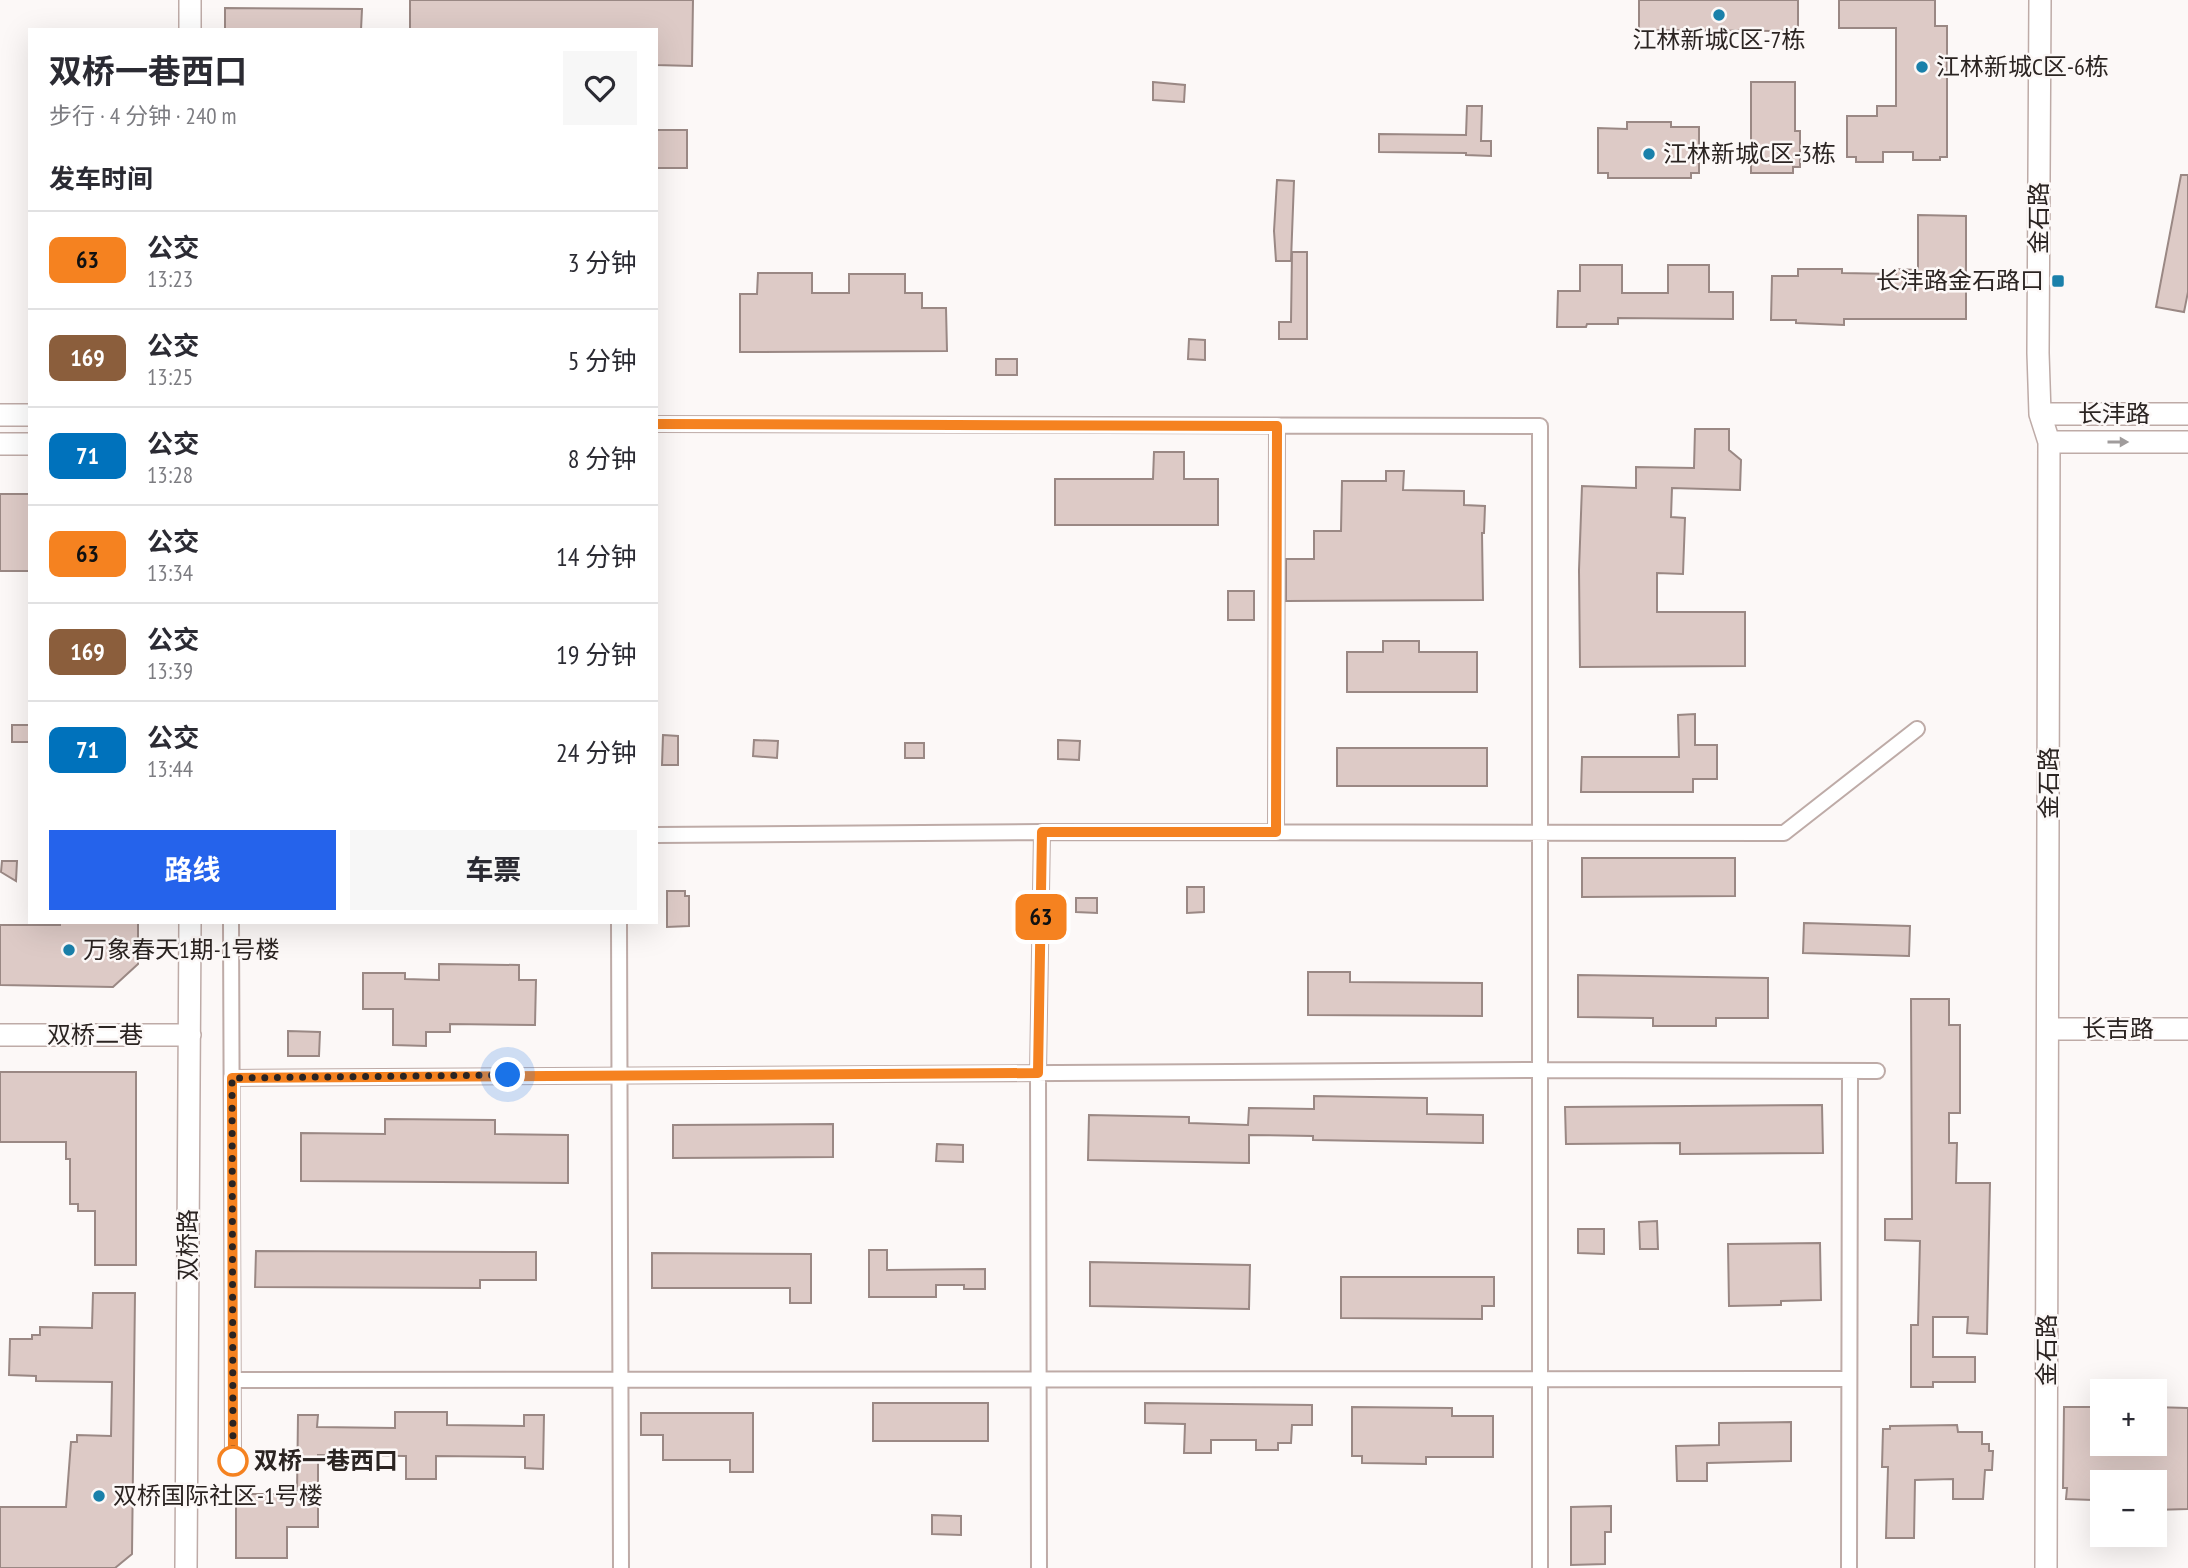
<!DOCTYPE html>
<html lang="zh">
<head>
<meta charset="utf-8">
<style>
  body { margin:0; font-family:"PT Sans Narrow","Noto Sans SC",sans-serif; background:#f7f7f7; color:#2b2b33; height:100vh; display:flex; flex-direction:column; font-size:26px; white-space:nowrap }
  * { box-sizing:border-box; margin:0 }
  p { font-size:23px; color:#7c7c81 }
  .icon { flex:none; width:38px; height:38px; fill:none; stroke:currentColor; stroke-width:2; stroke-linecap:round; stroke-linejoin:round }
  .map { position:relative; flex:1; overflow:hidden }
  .details { position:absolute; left:28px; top:28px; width:630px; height:896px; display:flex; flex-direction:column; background:#fff; border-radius:0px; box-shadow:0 7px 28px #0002 }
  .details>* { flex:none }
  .badge { padding:0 14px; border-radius:10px; font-size:24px; line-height:46px }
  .tools { position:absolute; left:2090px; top:1379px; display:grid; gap:14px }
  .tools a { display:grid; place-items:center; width:77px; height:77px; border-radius:0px; background:#fff; box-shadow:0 7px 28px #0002; font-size:35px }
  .you { position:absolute; width:35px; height:35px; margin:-18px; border:5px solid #fff; border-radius:50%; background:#1a73e8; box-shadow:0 0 0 10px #1a73e833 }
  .map>.badge { position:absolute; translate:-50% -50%; box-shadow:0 0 0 4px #fff }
  h2 { padding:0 21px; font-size:26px; line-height:63px }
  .round { display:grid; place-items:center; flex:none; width:74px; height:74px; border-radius:0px; background:#f7f7f7 }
  .headline { display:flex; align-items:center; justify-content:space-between; height:119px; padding:0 21px }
  h1 { font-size:33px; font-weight:700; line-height:52px }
  .primary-button { display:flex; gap:14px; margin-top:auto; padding:14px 21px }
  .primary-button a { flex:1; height:80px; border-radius:0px; background:#2563eb; color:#fff; font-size:28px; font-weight:700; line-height:80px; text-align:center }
  .primary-button a+a { background:#f7f7f7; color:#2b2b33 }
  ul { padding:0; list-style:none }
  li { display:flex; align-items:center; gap:21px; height:98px; padding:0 21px; border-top:2px solid #e1e1e2 }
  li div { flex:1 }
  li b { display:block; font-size:26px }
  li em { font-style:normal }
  li .badge { min-width:77px; font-weight:700; text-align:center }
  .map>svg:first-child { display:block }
  .building { fill:#ddcac6; stroke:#9a8884; stroke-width:2 }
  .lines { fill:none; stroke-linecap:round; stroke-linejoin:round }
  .street-casing { stroke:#beaba7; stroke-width:18 }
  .secondary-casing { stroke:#beaba7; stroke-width:24 }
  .street { stroke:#fff; stroke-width:14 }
  .secondary { stroke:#fff; stroke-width:21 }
  .oneway { fill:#a09c9c }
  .line-casing { stroke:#fff; stroke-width:16 }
  .line { stroke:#f58220; stroke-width:10 }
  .walk { stroke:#2b2422; stroke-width:7; stroke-dasharray:0 12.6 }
  .poi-dot { fill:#1a80aa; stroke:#fcf8f7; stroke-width:2.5 }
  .stop-dot { fill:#fff; stroke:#f58220; stroke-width:3.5 }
  .labels { text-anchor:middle; stroke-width:5; stroke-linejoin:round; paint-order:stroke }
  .poi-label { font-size:24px; fill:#2b2422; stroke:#fcf8f7; text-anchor:start }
  .street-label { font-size:24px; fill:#2b2422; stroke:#fcf8f7 }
  .stop-label { font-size:24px; font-weight:bold; fill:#2b2422; stroke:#fcf8f7; text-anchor:start }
</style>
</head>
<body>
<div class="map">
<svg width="2188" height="1568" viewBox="0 0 2188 1568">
  <rect width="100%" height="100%" fill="#fcf8f7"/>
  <path class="building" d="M410,0H693L692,66L656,65V30H410Z
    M1639,0H1798V31L1639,30Z
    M1839,0H1935V26H1947V157H1940V160H1913V152H1883V162H1856V157H1847V116H1877V106H1896V28H1839Z
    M225,8L362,9L361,30H225Z
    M1153,82L1185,85L1184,102L1153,100Z
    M1751,82H1795V131H1800V167H1793V173H1751Z
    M1467,106H1482L1481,141H1491V156L1466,155V153L1379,152V134L1466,135Z
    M1627,122H1671V127H1699V173H1691V178H1608V173H1598V128L1627,129Z
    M656,130H687V168H656Z
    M2181,175H2188V292L2184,312L2156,307Z
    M1277,180L1294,181L1291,261H1276L1274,231Z
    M1918,215L1966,216V319H1844V325L1796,323V320H1771L1772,276H1798V269H1842V273L1896,274V269L1918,270Z
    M1292,252H1307V339H1279V322H1291Z
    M1580,265H1622V293H1668V265H1709V292H1733V319L1618,318V324H1587L1586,327H1557L1558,291H1580Z
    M758,273H812V293H849V274H905V293H922V308H946L947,351L740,352V294H757Z
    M1189,339L1205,340V360L1188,359Z
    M996,359H1017V375H996Z
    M1695,429H1729V450L1741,460L1740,490L1672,488L1671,517L1685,518L1683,574L1657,573V612H1745V666L1580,667L1579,570L1582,486L1636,488V467L1694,468Z
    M1154,452H1184V479H1218V525H1055V479H1153Z
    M1386,471H1404L1403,490L1464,491V505L1485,506L1484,533H1482L1483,600L1286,601V559H1314V531H1341L1342,481H1386Z
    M0,494H30V571H0Z
    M1228,591H1254V620H1228Z
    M1383,641H1419V652H1477V692H1347V652H1383Z
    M1695,714V745H1717V779H1693V792H1581L1582,757H1679L1678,715Z
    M12,725H30V742H12Z
    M663,735L678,736V765H662Z
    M754,740L778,741L777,758L753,756Z
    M1058,740L1080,741L1079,760L1058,759Z
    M905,743H924V758H905Z
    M1337,748H1487V786H1337Z
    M1582,858H1735V896L1582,897Z
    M2,861H17L16,881L1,872Z
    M1187,887H1204V912L1187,913Z
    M667,891H685V896H689V926L667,927Z
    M1076,898H1097V913L1076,912Z
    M60,922H138V964L113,987L0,985V925H60Z
    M1804,923L1910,926L1909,956L1803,953Z
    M439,964L519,965V980H536L535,1025L450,1024V1032H426V1046L393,1045V1009H363V973H405V979L439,980Z
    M1308,972H1350V982L1482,983V1016L1308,1015Z
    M1578,975L1768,978V1018H1716V1026H1653V1018L1578,1017Z
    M1911,999H1949V1025H1960V1113H1949V1143H1957L1956,1183H1990L1987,1334L1967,1333L1968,1317H1933V1357H1975V1382H1933V1387H1911V1325H1918L1920,1241L1885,1240V1219H1912Z
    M288,1031L320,1032L319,1056H288Z
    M0,1072H136V1265H95V1211H78V1204H70V1159H66V1142H0Z
    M1314,1096L1427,1098V1114L1483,1115V1143L1313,1140V1136L1249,1135V1163L1088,1160L1089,1115L1189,1117V1123L1248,1125L1249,1108L1314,1109Z
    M1822,1105L1823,1153L1680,1154V1143L1566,1144L1565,1107Z
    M385,1119L495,1120V1134L568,1135V1183L301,1181V1133L385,1134Z
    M833,1124V1157L673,1158V1125Z
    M937,1144L963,1145V1162L936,1161Z
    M1657,1221L1658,1249H1640L1639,1222Z
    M1578,1229H1604V1254L1578,1253Z
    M1820,1243L1821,1300L1781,1301V1305L1729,1306L1728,1244Z
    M869,1250H887V1270L985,1269V1289H964V1285H936V1297H869Z
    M256,1251L536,1252V1280H480V1288L255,1287Z
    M652,1253L811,1254V1303H790V1288H652Z
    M1090,1262L1250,1265L1249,1309L1090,1306Z
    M1341,1277H1494V1306H1482V1319L1341,1318Z
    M93,1293H135L132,1554L115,1568H0V1507H66L71,1442H77V1435L111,1436L112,1382L36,1381V1376L9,1375L10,1339H32V1335H40V1327L92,1328Z
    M873,1403H988V1441H873Z
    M1145,1403L1312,1405V1425H1292L1291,1443H1278V1450H1256V1440H1211V1453H1184L1185,1424L1145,1423Z
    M1352,1407L1452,1408V1416H1493V1457H1426V1464L1362,1463V1456H1352Z
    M2064,1407H2102V1444H2154V1407L2188,1408V1509L2154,1510V1482H2122V1474H2094L2093,1500L2066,1499L2067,1488H2063Z
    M395,1412H447V1425L524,1426V1415H544L543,1469L525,1468V1457L436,1456V1479H406V1456L318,1455V1527H287V1558H236V1494H297L298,1415H318L317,1427L395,1428Z
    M641,1413H753V1472H730V1460H663V1435H641Z
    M1791,1422V1461L1707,1463V1481H1677L1676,1446L1719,1445V1423Z
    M1957,1425L1958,1432H1982V1444H1989V1451H1993L1992,1470H1985L1983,1499H1953V1479L1915,1480L1914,1538H1886L1888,1467H1882L1883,1429H1890V1426Z
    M1611,1506V1532H1605V1564L1571,1565V1507Z
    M932,1515L961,1516V1535L932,1534Z"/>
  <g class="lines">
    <g class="street-casing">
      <path id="street" d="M656,424L1540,426V1568
        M1276,832L1277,426
        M656,835L1042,832L1784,833L1917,729
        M231,922L233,1461
        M619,922L621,1568
        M232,1078L1541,1070L1877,1071
        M234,1380L1848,1379
        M1039,1568L1038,1073L1042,832
        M1849,1568L1850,1071"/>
    </g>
    <g class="secondary-casing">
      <path id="secondary" d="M190,0V30
        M2040,0L2038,353L2040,414L2049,442L2046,1568
        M2040,414H2188
        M0,415H30
        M2049,442H2188
        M0,444H30
        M2048,1029H2188
        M0,1035H190
        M186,1568L190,922"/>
    </g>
    <use href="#street" class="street"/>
    <use href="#secondary" class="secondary"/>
  </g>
  <defs><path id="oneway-solid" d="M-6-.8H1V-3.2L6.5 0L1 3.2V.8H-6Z" transform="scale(1.75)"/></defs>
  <use class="oneway" href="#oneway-solid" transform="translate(2118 442)"/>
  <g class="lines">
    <g class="line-casing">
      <path id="line" d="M233,1461L232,1078L1038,1073L1042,832H1276L1277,426L656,424"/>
    </g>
    <use href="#line" class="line"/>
    <path class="walk" d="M233,1461L232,1078L508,1075"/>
  </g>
  <g class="poi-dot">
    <circle cx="1719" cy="15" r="7"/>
    <circle cx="1922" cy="67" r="7"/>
    <circle cx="1649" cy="154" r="7"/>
    <rect x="2051" y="274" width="14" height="14" rx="3.5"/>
    <circle cx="69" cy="950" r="7"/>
    <circle cx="99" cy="1496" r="7"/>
  </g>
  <circle class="stop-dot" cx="233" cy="1461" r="14"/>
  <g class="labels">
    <g class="poi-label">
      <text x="1719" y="48" text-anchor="middle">江林新城C区-7栋</text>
      <text x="1936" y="75">江林新城C区-6栋</text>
      <text x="1663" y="162">江林新城C区-3栋</text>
      <text x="2044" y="289" text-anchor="end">长沣路金石路口</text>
      <text x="83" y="958">万象春天1期-1号楼</text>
      <text x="113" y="1504">双桥国际社区-1号楼</text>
    </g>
    <g class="street-label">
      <text transform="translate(2039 218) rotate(-90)" y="8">金石路</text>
      <text x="2114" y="422">长沣路</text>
      <text transform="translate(2049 783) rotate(-90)" y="8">金石路</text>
      <text x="2118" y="1037">长吉路</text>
      <text x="95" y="1043">双桥二巷</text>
      <text transform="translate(188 1245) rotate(-90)" y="8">双桥路</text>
      <text transform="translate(2047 1350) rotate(-90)" y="8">金石路</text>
    </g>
    <g class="stop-label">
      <text x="254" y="1469">双桥一巷西口</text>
    </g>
  </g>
</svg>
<div class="tools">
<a>+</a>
<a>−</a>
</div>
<div class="you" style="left:508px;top:1075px"></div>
<b class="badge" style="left:1041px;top:917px;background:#f58220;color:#111">63</b>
<section class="details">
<div class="headline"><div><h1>双桥一巷西口</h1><p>步行 · 4 分钟 · 240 m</p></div><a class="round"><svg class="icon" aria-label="heart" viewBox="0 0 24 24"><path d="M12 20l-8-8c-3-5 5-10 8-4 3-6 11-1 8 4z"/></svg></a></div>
<h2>发车时间</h2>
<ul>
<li><span class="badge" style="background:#f58220;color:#111">63</span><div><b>公交</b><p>13:23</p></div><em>3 分钟</em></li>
<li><span class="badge" style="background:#8b5e3c;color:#fff">169</span><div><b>公交</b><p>13:25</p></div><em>5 分钟</em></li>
<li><span class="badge" style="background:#0072bc;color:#fff">71</span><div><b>公交</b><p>13:28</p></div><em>8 分钟</em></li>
<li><span class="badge" style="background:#f58220;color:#111">63</span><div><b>公交</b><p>13:34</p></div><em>14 分钟</em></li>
<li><span class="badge" style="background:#8b5e3c;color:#fff">169</span><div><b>公交</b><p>13:39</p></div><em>19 分钟</em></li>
<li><span class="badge" style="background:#0072bc;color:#fff">71</span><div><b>公交</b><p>13:44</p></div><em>24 分钟</em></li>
</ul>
<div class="primary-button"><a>路线</a><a>车票</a></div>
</section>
</div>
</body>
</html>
